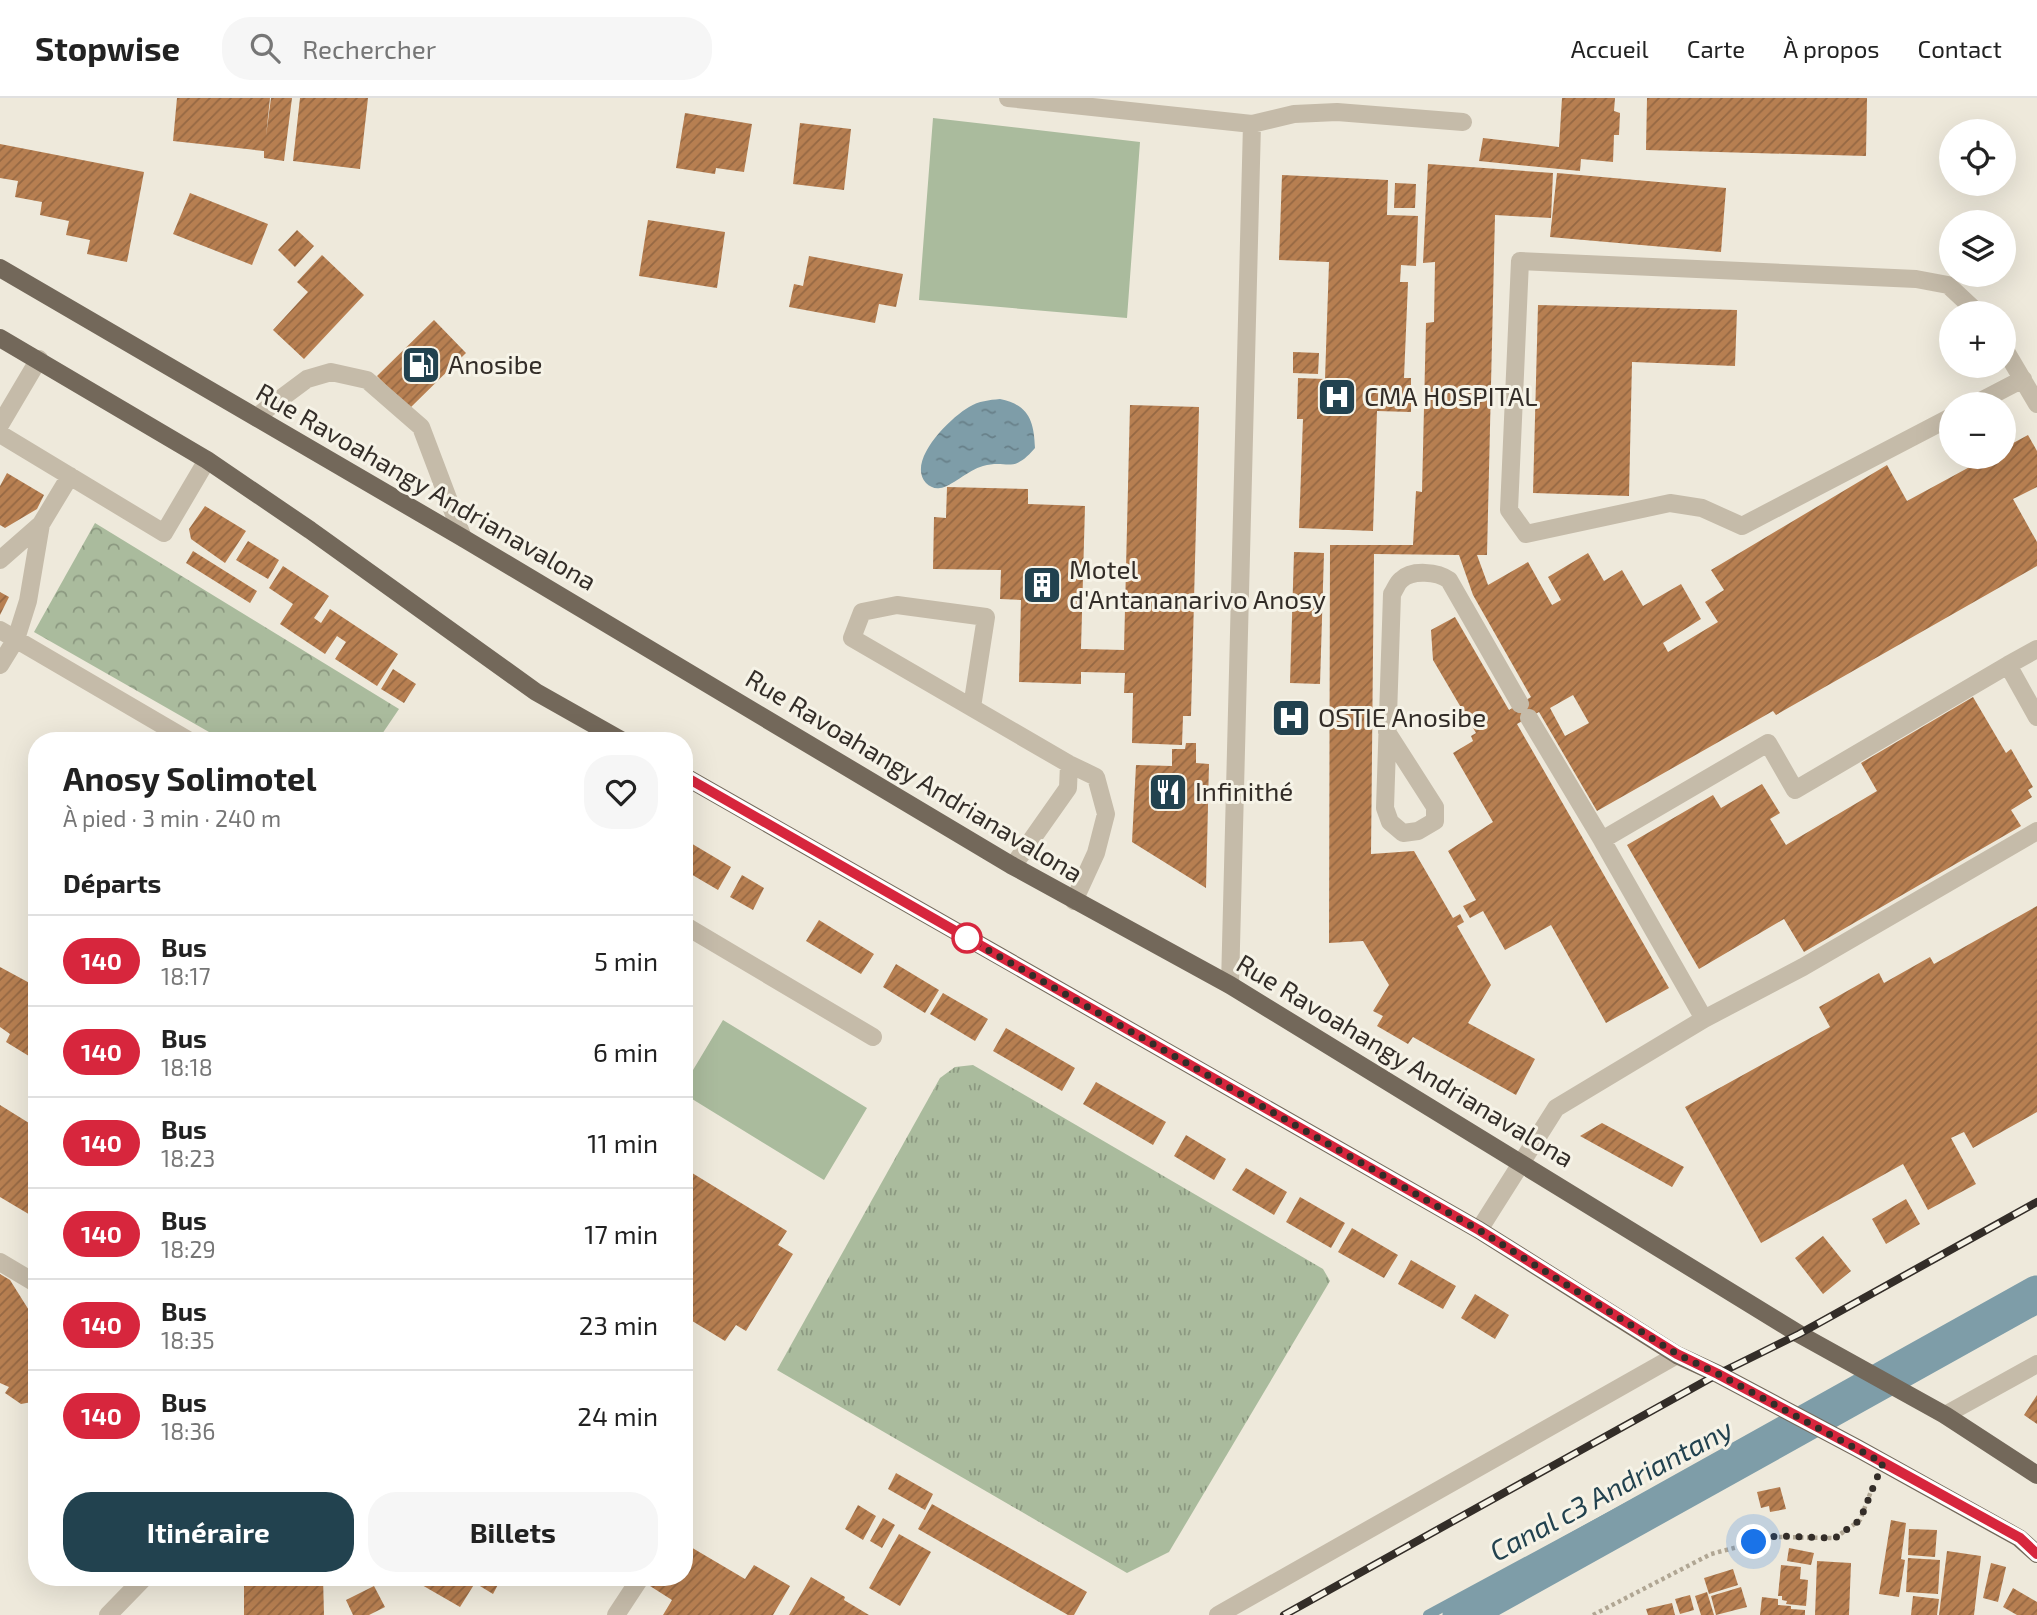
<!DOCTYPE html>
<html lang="fr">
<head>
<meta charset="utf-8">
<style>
  body { margin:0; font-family:"Exo 2",sans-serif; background:#f6f6f6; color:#222; height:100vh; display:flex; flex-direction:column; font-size:26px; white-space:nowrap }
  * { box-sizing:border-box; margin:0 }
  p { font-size:23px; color:#767676 }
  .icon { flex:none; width:38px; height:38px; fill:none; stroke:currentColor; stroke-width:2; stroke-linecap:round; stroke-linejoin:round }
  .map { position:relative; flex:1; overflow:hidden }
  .panel { position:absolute; left:28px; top:634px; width:665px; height:854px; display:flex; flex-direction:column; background:#fff; border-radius:28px; box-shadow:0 7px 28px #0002 }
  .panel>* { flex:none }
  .badge { padding:0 14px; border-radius:23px; font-size:24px; line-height:46px }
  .tools { position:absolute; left:1939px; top:21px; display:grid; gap:14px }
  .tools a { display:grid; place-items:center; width:77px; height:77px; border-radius:50%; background:#fff; box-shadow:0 7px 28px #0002; font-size:35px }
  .you { position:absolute; width:35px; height:35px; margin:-18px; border:5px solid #fff; border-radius:50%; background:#1a73e8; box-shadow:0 0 0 10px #1a73e833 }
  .map>.badge { position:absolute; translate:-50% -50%; box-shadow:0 0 0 4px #fff }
  h2 { padding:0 35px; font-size:26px; line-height:63px }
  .round { display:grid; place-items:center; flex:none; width:74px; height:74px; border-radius:28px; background:#f6f6f6 }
  .overview { display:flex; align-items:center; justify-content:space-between; height:119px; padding:0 35px }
  h1 { font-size:33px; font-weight:700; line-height:52px }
  .button { display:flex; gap:14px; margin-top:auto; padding:14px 35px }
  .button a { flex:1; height:80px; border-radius:28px; background:#22424f; color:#fff; font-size:28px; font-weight:700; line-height:80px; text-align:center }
  .button a+a { background:#f6f6f6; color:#222 }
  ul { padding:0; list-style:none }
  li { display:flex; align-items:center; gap:21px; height:91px; padding:0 35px; border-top:2px solid #e0e0e0 }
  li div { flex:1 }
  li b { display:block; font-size:26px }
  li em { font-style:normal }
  li .badge { min-width:77px; font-weight:700; text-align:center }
  header { display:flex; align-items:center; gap:42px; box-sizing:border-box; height:98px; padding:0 35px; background:#fff; border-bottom:2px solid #e0e0e0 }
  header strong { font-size:33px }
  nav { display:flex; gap:38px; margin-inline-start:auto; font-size:24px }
  .search { width:490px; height:63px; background:#f6f6f6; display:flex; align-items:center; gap:18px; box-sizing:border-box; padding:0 24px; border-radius:28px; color:#767676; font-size:26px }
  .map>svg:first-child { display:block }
  .grass { fill:url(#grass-tufts) }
  .park { fill:url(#park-crowns) }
  .garden { fill:#aabb9d }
  .water { fill:url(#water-ripples) }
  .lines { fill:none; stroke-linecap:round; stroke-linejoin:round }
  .stream { stroke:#7e9da8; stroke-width:10 }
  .canal { stroke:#7e9da8; stroke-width:37 }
  .building { fill:url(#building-hatch); fill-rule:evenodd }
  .path { stroke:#b0a693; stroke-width:4.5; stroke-dasharray:3.5 3.5; stroke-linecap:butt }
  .minor { stroke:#c5bba9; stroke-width:18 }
  .major { stroke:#73685a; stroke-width:18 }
  .rail-casing { stroke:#332d28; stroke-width:8 }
  .rail { stroke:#f6f3e7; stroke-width:5; stroke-dasharray:16; stroke-linecap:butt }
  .line-casing { stroke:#fff; stroke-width:16 }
  .line { stroke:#d7263d; stroke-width:10 }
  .walk { stroke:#332d28; stroke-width:7; stroke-dasharray:0 12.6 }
  .stop-dot { fill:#fff; stroke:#d7263d; stroke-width:3.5 }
  .labels { text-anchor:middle; stroke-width:6; stroke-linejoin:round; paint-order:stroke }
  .poi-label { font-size:26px; fill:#332d28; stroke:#f6f3e7; text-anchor:start }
  .street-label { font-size:26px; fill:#332d28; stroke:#f6f3e7 }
  .water-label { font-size:28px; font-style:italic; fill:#22424f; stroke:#f6f3e7 }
</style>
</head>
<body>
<header>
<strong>Stopwise</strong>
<div class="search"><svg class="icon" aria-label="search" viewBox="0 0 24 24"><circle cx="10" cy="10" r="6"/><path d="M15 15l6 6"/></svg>Rechercher</div>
<nav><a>Accueil</a><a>Carte</a><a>À propos</a><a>Contact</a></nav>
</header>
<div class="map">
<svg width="2037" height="1517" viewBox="0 0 2037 1517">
  <defs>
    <pattern id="grass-tufts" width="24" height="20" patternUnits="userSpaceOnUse" patternTransform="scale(1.75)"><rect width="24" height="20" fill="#aabb9d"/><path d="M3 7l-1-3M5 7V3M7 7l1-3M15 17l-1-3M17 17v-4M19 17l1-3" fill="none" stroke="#8b9880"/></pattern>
    <pattern id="park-crowns" width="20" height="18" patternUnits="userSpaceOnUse" patternTransform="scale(1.75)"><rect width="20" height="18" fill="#aabb9d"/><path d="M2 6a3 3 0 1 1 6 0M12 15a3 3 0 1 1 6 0" fill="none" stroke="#8b9880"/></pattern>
    <pattern id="water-ripples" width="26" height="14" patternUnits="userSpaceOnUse" patternTransform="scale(1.75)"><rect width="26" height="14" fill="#7e9da8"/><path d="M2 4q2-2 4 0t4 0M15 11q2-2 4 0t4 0" fill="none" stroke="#688089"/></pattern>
    <pattern id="building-hatch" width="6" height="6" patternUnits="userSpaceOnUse" patternTransform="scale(1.75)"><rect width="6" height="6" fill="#b77f51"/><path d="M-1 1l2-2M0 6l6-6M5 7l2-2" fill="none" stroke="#956843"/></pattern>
  </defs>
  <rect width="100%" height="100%" fill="#eee9db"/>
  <path class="grass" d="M973,967L1323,1171L1330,1183L1169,1454L1127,1475L777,1272L940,980L955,969Z"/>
  <path class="park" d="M95,425L399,611L378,642H223L34,534Z"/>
  <path class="garden" d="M933,20L1140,44L1127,220L919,202Z
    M723,922L867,1010L824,1082L684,996V987Z"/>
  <path class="water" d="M1000,301C1029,307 1034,323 1035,350C1012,377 1008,361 983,368C968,372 951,389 940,390C935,391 930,389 926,385C906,363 950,320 969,309C979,303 989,302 1000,301Z"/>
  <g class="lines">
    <path class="stream" d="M1428,1517L2037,1188"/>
    <path class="canal" d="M1461,1517L2037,1196"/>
  </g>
  <path class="building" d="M177,0H270L266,38L271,0H292L284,63L264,60V53L173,43Z
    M300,0H368L360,71L293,63Z
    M1562,0H1615L1614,13L1620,15L1619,37H1614L1613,64L1581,61L1580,73L1479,63L1483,40L1559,49Z
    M1647,0H1867L1866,58L1646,52Z
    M685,15L752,26L744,74L716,70L715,76L676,70Z
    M800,25L851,31L844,92L793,86Z
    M0,46L144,74L127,164L87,156L90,142L66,137L69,123L40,117L42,104L15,99L18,83L0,80Z
    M1428,66L1553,75L1551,120L1495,117L1487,457H1477L1488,487L1528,464L1552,507L1561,502L1548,479L1588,455L1604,483L1622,472L1643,508L1681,486L1701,521L1663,545L1668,554L1718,524L1705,504L1724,492L1711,472L1887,367L1907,403L1988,359H2004V350L2028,337L2037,353V389L2013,401L2037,444V468L1776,617L1773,613L1597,713L1539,614L1517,626L1669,890L1606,925L1551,827L1505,852L1483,813L1470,820L1463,808L1476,802L1448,753L1493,724L1453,655L1473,643L1471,638L1476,635L1433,562L1431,532L1455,519L1509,612L1531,599L1473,497L1459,457L1374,456L1371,756L1414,753L1453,820L1460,816L1464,824L1457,828L1491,887L1468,925L1535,961L1516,997L1413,939L1408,946L1377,928L1383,918L1373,913L1389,887L1363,843L1329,845L1330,447H1413L1416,393L1422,394L1426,225L1434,224L1435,164L1423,165ZM1573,597L1589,625L1565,638L1550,610Z
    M1557,75L1726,90L1721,154L1550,139Z
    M1282,77L1388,82L1387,117L1418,118L1416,168L1401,167L1400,184H1408L1404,280H1411V314L1377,313L1373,433L1299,430L1303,321H1297L1298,280L1325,281L1329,164L1279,162Z
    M1395,85L1416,86L1415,110H1394Z
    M190,95L268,126L252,167L173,136Z
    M648,122L725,134L717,190L639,178Z
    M297,132L314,148L295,169L278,152Z
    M322,157L364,197L304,261L273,232L308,194L297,184Z
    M809,158L903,176L896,209L879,206L875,225L789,209L794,186L803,188Z
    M1538,207L1737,212L1735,268L1632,264L1629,398L1533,395Z
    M434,222L466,255L409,311L377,278Z
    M1293,254L1319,255L1318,276L1293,275Z
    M1130,307L1199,309L1191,618H1183L1182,647L1132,645L1133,595H1124L1125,575L1081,574V586L1019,584L1021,502L1000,501L1001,472L933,471L934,419L946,420L947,389L1028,391V406L1085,408L1081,551L1124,552Z
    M7,375L44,397L37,411L5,430L0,427V388Z
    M205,408L246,433L225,465L191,441L189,431Z
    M248,443L279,462L268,481L236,462Z
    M193,453L257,493L250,505L186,465Z
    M1294,454L1324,455L1320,586L1290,585Z
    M283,468L329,498L314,520L321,525L330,511L398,556L377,588L335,561L346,544L337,538L325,556L280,526L293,506L269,490Z
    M0,494L9,499L0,517Z
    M393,571L416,586L404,605L381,591Z
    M1973,599L2006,655L2011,651L2033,689L2028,692L2032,699L2011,712L2021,728L1804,854L1784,821L1699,871L1627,747L1713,697L1721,710L1762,686L1780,715L1770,721L1786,747L1877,693L1861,665Z
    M1186,645H1196V665L1209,666L1206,790L1132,744L1136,667L1172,668V651H1185Z
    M684,741L731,769L718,792L684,772Z
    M742,777L764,790L753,812L730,799Z
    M2037,808V1014L1973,1050L1964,1034L1951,1040L1976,1086L1928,1112L1903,1066L1761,1145L1685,1009L1830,929L1819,909L1879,875L1884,885L1930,859L1934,866Z
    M819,822L874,856L861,876L806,843Z
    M896,866L939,892L925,915L883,889Z
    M0,869L37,889V963L6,944L10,936L0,929Z
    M943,895L988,921L975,943L930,916Z
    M1006,930L1075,970L1062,993L993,953Z
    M1096,984L1166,1024L1153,1047L1083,1006Z
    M0,1007L37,1030V1121L0,1099Z
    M1602,1025L1684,1069L1672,1089L1580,1038Z
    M1186,1037L1226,1061L1214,1082L1174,1058Z
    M684,1070L787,1133L778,1147L793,1156L746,1233L736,1227L725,1243L684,1218Z
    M1246,1070L1287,1094L1274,1117L1232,1092Z
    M1300,1099L1345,1125L1331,1150L1286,1124Z
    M1906,1101L1920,1126L1886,1146L1872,1121Z
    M1352,1130L1398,1157L1384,1180L1338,1154Z
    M1823,1138L1851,1173L1823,1196L1795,1160Z
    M1411,1162L1456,1188L1443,1211L1398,1186Z
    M0,1176L10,1182L37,1225V1303L21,1306L5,1295L9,1289L0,1285Z
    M1475,1196L1509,1217L1495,1241L1461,1220Z
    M2037,1297V1326L2024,1317Z
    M896,1375L933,1396L925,1412L888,1391Z
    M1780,1389L1786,1411L1770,1414L1769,1408L1761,1410L1757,1394Z
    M932,1406L1087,1494L1074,1517H1068L918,1431Z
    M858,1407L876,1418L863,1442L845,1431Z
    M883,1420L895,1427L882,1450L870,1443Z
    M1891,1422L1906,1425L1901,1461L1905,1462L1899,1499L1879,1496Z
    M1909,1431L1937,1432L1935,1459L1908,1457Z
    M899,1436L931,1454L900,1508L869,1490Z
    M684,1445L745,1481L754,1467L790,1488L773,1517H663L672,1502L650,1488L655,1479H684Z
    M1751.5 1453a5.5 5.5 0 1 1 11 0a5.5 5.5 0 1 1-11 0Z
    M1789,1450L1814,1455L1811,1467L1787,1463Z
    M1947,1453L1981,1458L1974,1517H1939Z
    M1908,1460L1940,1462L1938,1496L1906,1494Z
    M1817,1463L1851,1465L1849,1517H1815Z
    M1991,1465L2006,1469L1998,1504L1983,1500Z
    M1781,1467L1801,1469L1800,1481L1808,1482L1806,1508L1786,1506L1787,1503L1782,1502V1498H1778Z
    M1733,1471L1738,1487L1709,1496L1704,1480Z
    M244,1479H323L324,1517H244Z
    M408,1479H498L501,1481L493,1496L475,1485L460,1509Z
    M811,1479L845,1499L844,1502L869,1517H789Z
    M374,1488L385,1509L369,1517H353L346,1502Z
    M1741,1489L1747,1509L1716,1517L1711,1498Z
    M2013,1490L2037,1504V1517H2017L2003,1509Z
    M1707,1494L1714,1517H1701L1695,1498Z
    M1690,1497L1694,1512L1680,1516L1675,1501Z
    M1913,1498L1939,1501L1937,1517H1911Z
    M1762,1499L1778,1501V1507L1791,1508V1511L1805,1512V1517H1760Z
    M1672,1505L1675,1517H1648L1646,1511Z"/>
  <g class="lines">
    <path class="path" d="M1593,1517L1711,1456L1776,1439L1835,1440L1860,1422L1873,1388"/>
    <path class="minor" d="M1008,0L1252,26L1294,16L1337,14L1463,24
      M2004,250L2037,306
      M1975,306L2023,281
      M256,319L307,281L331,274L367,282L421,329L463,440
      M1951,319L1742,428L1702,410L1670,405L1526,436L1509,412L1520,163L1916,181L1948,187L1978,215
      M0,327L39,261
      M0,336L164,435L207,362
      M0,462L41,426L70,378
      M0,532L188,642
      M2037,551L2008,567L2037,619
      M0,567L16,541L28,503L41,426
      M972,609L986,519L897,507L862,514L852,540L1069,666L1096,679L1106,716L1096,755L1074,803
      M1529,620L1602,742
      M1387,634L1435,709V723L1418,733L1403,735L1390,724L1385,710L1392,496C1395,492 1397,485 1401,482C1412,471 1438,474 1449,482L1520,606
      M1013,768L1068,690L1069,666
      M684,827L873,939
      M1230,887L1252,26
      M1704,921L1602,742L1768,645L1795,692L2008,567
      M1479,1132L1556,1010L1704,921L1803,869L2037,733
      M0,1164L37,1186
      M1945,1317L2037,1266
      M108,1517L145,1479
      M616,1517L641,1479
      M1218,1517L1677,1257"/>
    <path class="major" d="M0,170L463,440L1011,767L1230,887L1799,1236L1945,1317L2037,1377
      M0,240L207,362L310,432L536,594L621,642
      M684,678L1479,1132L1677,1257L1718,1276L1857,1350L2019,1440L2037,1456"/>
    <g class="rail-casing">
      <path id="rail" d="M1284,1517L1718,1276L1799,1236L2037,1104"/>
    </g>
    <use href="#rail" class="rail"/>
  </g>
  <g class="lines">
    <g class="line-casing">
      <path id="line" d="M684,678L1479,1132L1677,1256L1718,1276L1857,1350L2020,1440L2037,1456"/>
    </g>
    <use href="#line" class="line"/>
    <path class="walk" d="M967,840L1479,1132L1677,1256L1718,1276L1883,1365L1860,1422L1835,1440L1776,1438L1754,1444"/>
  </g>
  <defs>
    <g id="fuel-square" transform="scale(2.0125)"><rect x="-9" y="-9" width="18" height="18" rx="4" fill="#22424f" stroke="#f6f3e7"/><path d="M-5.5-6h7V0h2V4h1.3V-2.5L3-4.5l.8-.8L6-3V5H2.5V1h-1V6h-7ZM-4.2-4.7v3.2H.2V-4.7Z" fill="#fff"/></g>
    <g id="hospital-square" transform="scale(2.0125)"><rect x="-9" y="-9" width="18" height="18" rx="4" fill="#22424f" stroke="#f6f3e7"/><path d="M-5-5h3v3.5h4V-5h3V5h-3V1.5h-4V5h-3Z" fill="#fff"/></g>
    <g id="building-square" transform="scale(2.0125)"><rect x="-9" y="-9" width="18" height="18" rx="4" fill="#22424f" stroke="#f6f3e7"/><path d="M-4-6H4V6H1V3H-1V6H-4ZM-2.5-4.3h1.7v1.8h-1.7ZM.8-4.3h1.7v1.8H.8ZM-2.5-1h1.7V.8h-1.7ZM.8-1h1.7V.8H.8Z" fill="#fff"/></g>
    <g id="restaurant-square" transform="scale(2.0125)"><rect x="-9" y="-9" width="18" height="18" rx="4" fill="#22424f" stroke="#f6f3e7"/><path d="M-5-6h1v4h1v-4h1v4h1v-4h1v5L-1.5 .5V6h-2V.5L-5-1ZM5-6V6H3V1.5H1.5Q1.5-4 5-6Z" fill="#fff"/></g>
  </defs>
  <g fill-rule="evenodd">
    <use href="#fuel-square" x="421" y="267"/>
    <use href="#hospital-square" x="1337" y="299"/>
    <use href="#building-square" x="1042" y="487"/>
    <use href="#hospital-square" x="1291" y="620"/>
    <use href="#restaurant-square" x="1168" y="694"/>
  </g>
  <circle class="stop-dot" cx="967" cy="840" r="14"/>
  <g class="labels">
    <g class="poi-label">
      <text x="448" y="276">Anosibe</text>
      <text x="1364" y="308">CMA HOSPITAL</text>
      <text x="1069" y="481">Motel<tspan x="1069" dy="30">d'Antananarivo Anosy</tspan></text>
      <text x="1318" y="629">OSTIE Anosibe</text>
      <text x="1195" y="703">Infinithé</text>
    </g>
    <g class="street-label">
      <text transform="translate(426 389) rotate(30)" y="9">Rue Ravoahangy Andrianavalona</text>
      <text transform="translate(914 678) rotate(31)" y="9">Rue Ravoahangy Andrianavalona</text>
      <text transform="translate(1405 963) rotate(31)" y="9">Rue Ravoahangy Andrianavalona</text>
    </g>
    <g class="water-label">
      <text transform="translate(1611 1392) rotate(-28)" y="10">Canal c3 Andriantany</text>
    </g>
  </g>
</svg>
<div class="tools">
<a><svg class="icon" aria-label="locate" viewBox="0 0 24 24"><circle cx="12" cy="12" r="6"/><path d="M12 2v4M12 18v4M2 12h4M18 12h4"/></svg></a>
<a><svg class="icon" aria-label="layers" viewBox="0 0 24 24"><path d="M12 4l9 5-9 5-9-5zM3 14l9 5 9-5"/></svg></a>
<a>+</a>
<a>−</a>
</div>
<div class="you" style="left:1754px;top:1444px"></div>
<section class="panel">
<div class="overview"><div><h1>Anosy Solimotel</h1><p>À pied · 3 min · 240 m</p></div><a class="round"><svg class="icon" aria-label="heart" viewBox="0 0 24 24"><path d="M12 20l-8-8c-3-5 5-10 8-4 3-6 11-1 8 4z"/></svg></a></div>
<h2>Départs</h2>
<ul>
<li><span class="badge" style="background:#d7263d;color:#fff">140</span><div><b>Bus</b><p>18:17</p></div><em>5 min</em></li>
<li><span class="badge" style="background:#d7263d;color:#fff">140</span><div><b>Bus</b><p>18:18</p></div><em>6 min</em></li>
<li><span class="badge" style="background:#d7263d;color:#fff">140</span><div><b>Bus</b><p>18:23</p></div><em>11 min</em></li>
<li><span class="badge" style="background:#d7263d;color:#fff">140</span><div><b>Bus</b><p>18:29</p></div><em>17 min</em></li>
<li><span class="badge" style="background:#d7263d;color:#fff">140</span><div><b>Bus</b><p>18:35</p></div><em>23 min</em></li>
<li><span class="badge" style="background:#d7263d;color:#fff">140</span><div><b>Bus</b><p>18:36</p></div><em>24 min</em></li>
</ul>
<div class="button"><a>Itinéraire</a><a>Billets</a></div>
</section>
</div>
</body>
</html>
